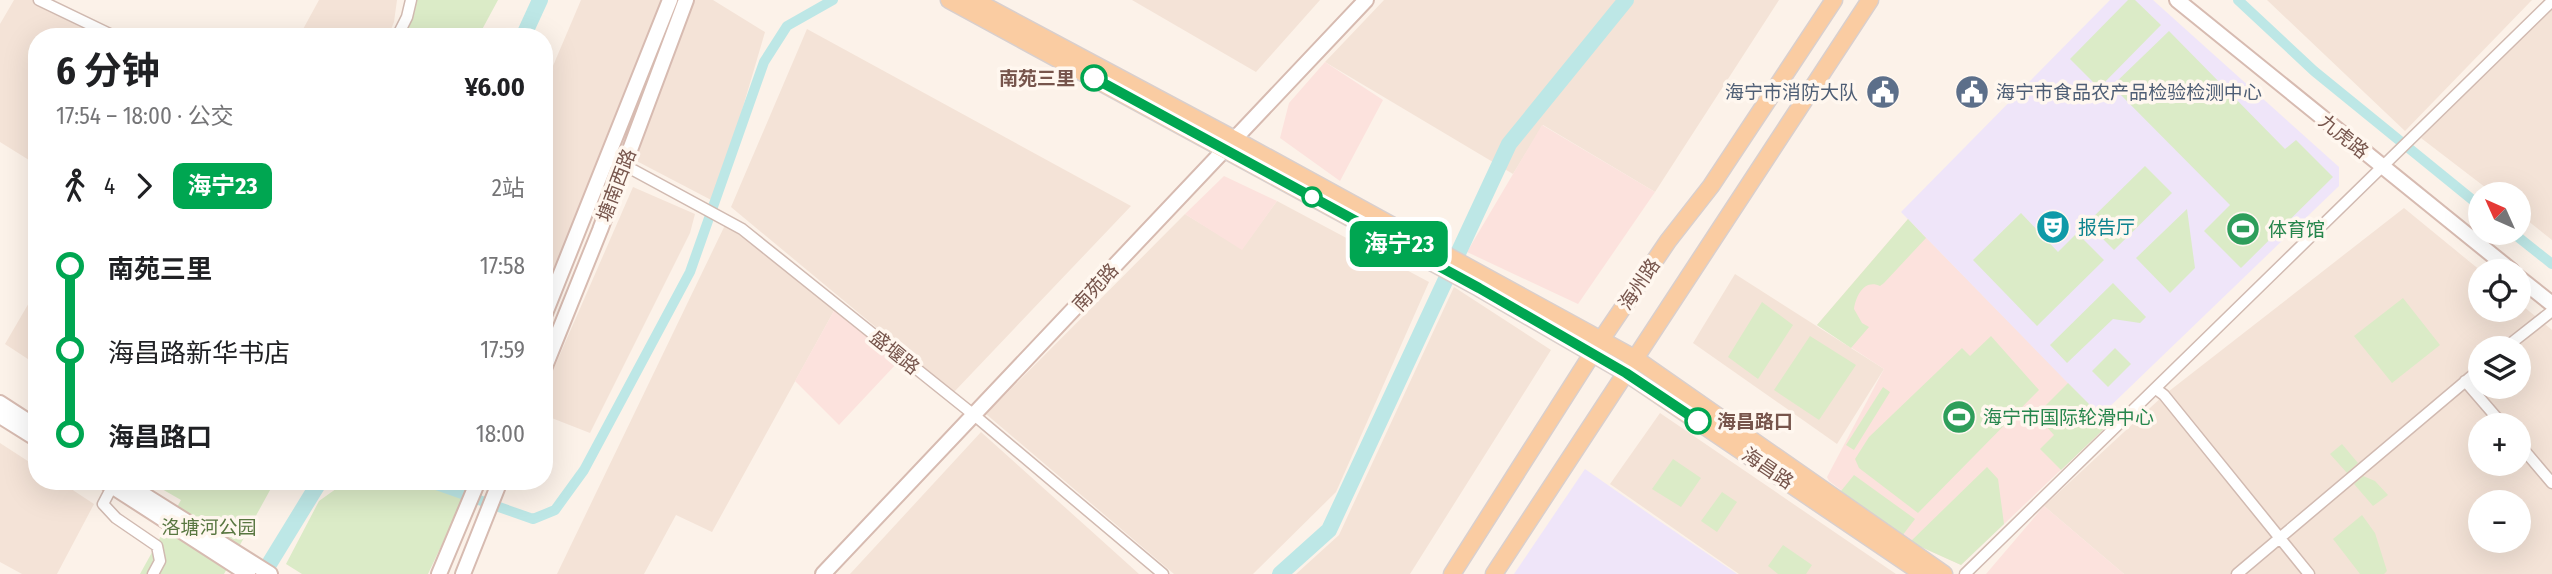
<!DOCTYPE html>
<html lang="zh">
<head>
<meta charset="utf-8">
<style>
  body { margin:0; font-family:"Fira Sans Condensed","Noto Sans SC",sans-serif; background:#f2f2f2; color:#202124; height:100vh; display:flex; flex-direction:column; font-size:26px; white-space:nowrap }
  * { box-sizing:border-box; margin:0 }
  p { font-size:23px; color:#757577 }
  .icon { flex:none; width:38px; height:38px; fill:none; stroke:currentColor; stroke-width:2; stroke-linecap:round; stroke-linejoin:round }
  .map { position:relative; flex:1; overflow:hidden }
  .sheet { position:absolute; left:28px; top:28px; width:525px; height:462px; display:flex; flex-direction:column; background:#fff; border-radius:28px; box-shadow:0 7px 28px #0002 }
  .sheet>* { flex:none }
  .badge { padding:0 14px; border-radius:10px; font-size:24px; line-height:46px }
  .needle { width:46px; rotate:315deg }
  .fabs { position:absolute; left:2468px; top:182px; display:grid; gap:14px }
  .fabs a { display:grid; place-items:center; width:63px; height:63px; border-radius:50%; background:#fff; box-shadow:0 7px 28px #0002; font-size:35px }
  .map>.badge { position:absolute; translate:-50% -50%; box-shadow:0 0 0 4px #fff }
  .legs { display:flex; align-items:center; gap:10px; height:77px; padding:0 28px; font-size:23px }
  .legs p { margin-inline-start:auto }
  .overview { display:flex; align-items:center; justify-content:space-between; height:119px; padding:0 28px }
  h1 { font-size:38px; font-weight:700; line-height:52px }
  ul { padding:0 28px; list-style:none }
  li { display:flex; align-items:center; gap:24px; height:84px; font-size:26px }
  li i { display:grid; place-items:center; width:10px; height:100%; margin:0 9px; background:currentColor }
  li i::after { content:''; width:18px; height:18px; margin:-9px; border:5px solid; border-radius:50%; background:#fff }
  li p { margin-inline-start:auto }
  li:first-child i { background:linear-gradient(#0000 50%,currentColor 0) }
  li:last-child i { background:linear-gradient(currentColor 50%,#0000 0) }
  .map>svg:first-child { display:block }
  .residential { fill:#f4e3d7; fill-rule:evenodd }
  .commercial { fill:#fce2dd }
  .education { fill:#efe5f9 }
  .green { fill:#dbebc7 }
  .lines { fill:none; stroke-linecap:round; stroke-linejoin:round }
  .canal { stroke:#bde7e6; stroke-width:10 }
  .river { stroke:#bde7e6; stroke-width:16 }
  .street-casing { stroke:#d1bab1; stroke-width:13 }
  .secondary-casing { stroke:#d7bbb1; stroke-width:18 }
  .primary-casing { stroke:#d9cfcd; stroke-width:19 }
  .street { stroke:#fff; stroke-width:10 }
  .secondary { stroke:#fff; stroke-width:14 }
  .primary { stroke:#facca2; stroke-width:16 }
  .line-1-casing { stroke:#fff; stroke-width:16 }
  .line-1 { stroke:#00a651; stroke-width:10 }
  .stop-1-dot { fill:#fff; stroke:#00a651; stroke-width:3.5 }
  .labels { text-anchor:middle; stroke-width:7; stroke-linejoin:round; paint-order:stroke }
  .stop-label { font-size:19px; font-weight:bold; fill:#77554c; stroke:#fff7ef; text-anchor:end }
  .service-label { font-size:19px; fill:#4e5e75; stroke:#fff7ef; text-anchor:end }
  .street-label { font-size:19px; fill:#77554c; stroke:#fff7ef }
  .culture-label { font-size:19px; fill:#0d838f; stroke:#fff7ef; text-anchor:start }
  .leisure-label { font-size:19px; fill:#27864d; stroke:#fff7ef; text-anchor:start }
  .park-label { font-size:19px; fill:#597741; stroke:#fff7ef }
</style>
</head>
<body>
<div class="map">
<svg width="2552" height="574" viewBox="0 0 2552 574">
  <rect width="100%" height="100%" fill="#fcf2e9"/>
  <path class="residential" d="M14,0H37L105,37H37V165L0,142V24Z
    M319,0H397L394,22L388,37H309L302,31Z
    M581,0H670L544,316V87Z
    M686,0H713L765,32L715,202L627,156Z
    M1132,0H1320L1256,72Z
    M1384,0H1779L1655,192L1543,125L1513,174L1325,62Z
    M2267,0H2532L2405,131Z
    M2552,6V240L2518,213V194H2494L2421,138Z
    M807,29L1131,206L954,392L731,207Z
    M633,187L695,214L690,233L590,433L544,415V391Z
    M1277,201L1429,282L1336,492L1253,574H1174L986,414L1185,214L1242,249Z
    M2404,208L2481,271L2480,310H2518V302L2552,330V574H2124L2044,506L2164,395ZM2480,348H2518V387H2480ZM2480,425H2518V464H2480ZM2480,502H2518V541H2480Z
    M726,223L835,309L712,532L676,515L644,574H557Z
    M1735,274L1884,369L1837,444L1693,343Z
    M1454,287L1551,350L1410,574H1296L1339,535Z
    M37,289V365L5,344Z
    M1660,413L1896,574H1739L1610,484Z
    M981,432L1088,528L1139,574H850Z
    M0,443L37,467V481H59L94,504L57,574H22L0,562Z"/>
  <path class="commercial" d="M1325,62L1383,100L1340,181L1280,138L1289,103Z
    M1542,125L1655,192L1578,304L1467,252Z
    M1224,176L1277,201L1242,250L1185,214Z
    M1908,219L2109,424L1961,565L1910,542L1829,481L1827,477L1884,369L1817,325Z
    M835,309L898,362L839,425L795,381Z
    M2044,506L2124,574H1986Z"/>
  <path class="education" d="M2110,0H2153L2339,167V186L2100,416L1901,212Z
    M1585,469L1655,518L1737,574H1514Z"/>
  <path class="green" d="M411,0H498L478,37H397Z
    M2128,0H2135L2161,25L2099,88L2070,59Z
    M2169,31L2285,149L2296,140L2333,177L2241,268L2204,231L2230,205L2112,86Z
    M2145,166L2172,193L2114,250L2087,223Z
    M2187,209L2195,268L2170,293L2136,258Z
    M2021,213L2058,252L2077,233L2104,260L2037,326L1973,260Z
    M1908,219L1926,238L1884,283L1880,286C1864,279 1856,296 1854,309L1862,323L1869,327L1851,348L1817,325Z
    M2113,283L2146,317L2140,323L2113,319L2067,363L2050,345Z
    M2403,298L2440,345L2392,383L2354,336Z
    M1762,302L1793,325L1758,379L1728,357Z
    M1810,336L1856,365L1819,420L1774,390Z
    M1991,336L2039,390L1918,513L1859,468L1855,459L1869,437L1962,348L1970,356Z
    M2115,348L2131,364L2108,387L2092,371Z
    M2068,383L2109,424L2061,470L2040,449L2054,435L2036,415Z
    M1883,387L1890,392L1854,450L1846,445Z
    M2342,444L2358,463L2347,473L2330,454Z
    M1673,459L1701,478L1681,507L1652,489Z
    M1987,467L1998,479L2004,524L1961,565L1910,542Z
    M1854,475L1915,519L1902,536L1841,491Z
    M2363,476L2375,481L2388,495L2373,506L2354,484Z
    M148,481H275L224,574H140L181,500Z
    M347,481H472L428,574H302L286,564L319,501Z
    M1722,492L1737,502L1717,532L1701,521Z
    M2362,515L2375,533L2387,571L2384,574H2360L2333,539Z
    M1783,545L1812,565L1806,574H1778L1768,566Z"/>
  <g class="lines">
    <path class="canal" d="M2238,0L2314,71L2480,206
      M2513,233L2552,264
      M425,481L533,519L555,510L584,470L690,272L764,62L787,26L833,0"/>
    <path class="river" d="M523,37L540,0
      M263,574L320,481
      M1280,574L1329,530L1509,144L1626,0"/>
    <g class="street-casing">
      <path id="street" d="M39,0L116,37
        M397,37L407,17L411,0
        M607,159L624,165L742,229L974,415L1163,574
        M2505,348L2552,311
        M2465,381L2503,425
        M2156,389L2164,395L2309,574
        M2518,443L2552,483
        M114,483L103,504L116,518L157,546L160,561L153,574
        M1965,574L2552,1
        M2237,574L2480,369"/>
    </g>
    <g class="secondary-casing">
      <path id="secondary" d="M2177,0L2512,271
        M2518,277L2552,304
        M544,316L670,0
        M544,369L600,230L686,0
        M0,403L37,427
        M0,416L37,439
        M104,481L248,574
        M122,481L270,574
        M439,574L478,481
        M463,574L500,481
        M823,574L1366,0"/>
    </g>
    <g class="primary-casing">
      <path id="primary" d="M949,0L1479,288L1626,373L1923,574
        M974,0L1234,139L1636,359L1944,574
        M1452,574L1601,340L1668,241L1711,186L1834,0
        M1494,574L1870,0"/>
    </g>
    <use href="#street" class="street"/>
    <use href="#secondary" class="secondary"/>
    <use href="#primary" class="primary"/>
  </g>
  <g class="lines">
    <g class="line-1-casing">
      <path id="line-1" d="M1094,78L1479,288L1626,373L1698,421"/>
    </g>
    <use href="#line-1" class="line-1"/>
  </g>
  <defs>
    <g id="civic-disc" transform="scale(1.75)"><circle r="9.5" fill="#5c6f8a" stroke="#fff7ef"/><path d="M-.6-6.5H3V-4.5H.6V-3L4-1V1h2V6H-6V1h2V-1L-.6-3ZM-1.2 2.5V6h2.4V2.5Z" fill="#fff"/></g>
    <g id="theatre-disc" transform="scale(1.75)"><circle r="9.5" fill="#0f9aa8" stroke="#fff7ef"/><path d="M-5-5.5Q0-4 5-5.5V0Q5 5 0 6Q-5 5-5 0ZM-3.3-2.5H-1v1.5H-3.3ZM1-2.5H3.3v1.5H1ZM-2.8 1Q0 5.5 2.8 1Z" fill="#fff"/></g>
    <g id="stadium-disc" transform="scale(1.75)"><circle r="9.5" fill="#2e9e5b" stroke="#fff7ef"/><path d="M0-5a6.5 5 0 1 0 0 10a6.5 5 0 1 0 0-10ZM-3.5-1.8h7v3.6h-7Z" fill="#fff"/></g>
  </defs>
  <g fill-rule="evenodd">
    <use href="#civic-disc" x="1883" y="92"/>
    <use href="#civic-disc" x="1972" y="92"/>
    <use href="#theatre-disc" x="2053" y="227"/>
    <use href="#stadium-disc" x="2243" y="229"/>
    <use href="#stadium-disc" x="1959" y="417"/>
  </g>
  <g class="stop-1-dot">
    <circle cx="1094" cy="78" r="12"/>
    <circle cx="1312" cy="197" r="9"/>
    <circle cx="1698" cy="421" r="12"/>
  </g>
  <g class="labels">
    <g class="stop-label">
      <text x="1075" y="85">南苑三里</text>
      <text x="1717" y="428" text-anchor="start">海昌路口</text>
    </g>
    <g class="service-label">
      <text x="1858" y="99">海宁市消防大队</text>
      <text x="1996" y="99" text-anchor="start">海宁市食品农产品检验检测中心</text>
    </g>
    <g class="street-label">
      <text transform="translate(2344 136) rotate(39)" y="7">九虎路</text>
      <text transform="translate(616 185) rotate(-69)" y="7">塘南西路</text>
      <text transform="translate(1639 284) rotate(-56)" y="7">海州路</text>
      <text transform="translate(1095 287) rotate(-47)" y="7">南苑路</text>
      <text transform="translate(895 352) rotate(39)" y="7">盛堰路</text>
      <text transform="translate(1768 468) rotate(34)" y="7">海昌路</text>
    </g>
    <g class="culture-label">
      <text x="2078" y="234">报告厅</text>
    </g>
    <g class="leisure-label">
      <text x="2268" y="236">体育馆</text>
      <text x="1983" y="424">海宁市国际轮滑中心</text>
    </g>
    <g class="park-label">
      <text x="209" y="534">洛塘河公园</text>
    </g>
  </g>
</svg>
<div class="fabs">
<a><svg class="needle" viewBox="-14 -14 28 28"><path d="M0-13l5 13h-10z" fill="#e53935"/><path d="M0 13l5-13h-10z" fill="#757577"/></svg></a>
<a><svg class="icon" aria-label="locate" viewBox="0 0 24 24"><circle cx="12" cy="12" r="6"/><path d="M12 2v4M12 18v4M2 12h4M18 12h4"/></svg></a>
<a><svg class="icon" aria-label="layers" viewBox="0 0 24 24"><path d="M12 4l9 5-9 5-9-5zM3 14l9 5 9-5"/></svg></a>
<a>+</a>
<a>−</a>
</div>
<b class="badge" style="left:1399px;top:244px;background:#00a651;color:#fff">海宁23</b>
<section class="sheet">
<div class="overview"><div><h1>6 分钟</h1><p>17:54 – 18:00 · 公交</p></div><b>¥6.00</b></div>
<div class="legs"><svg class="icon" aria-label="walk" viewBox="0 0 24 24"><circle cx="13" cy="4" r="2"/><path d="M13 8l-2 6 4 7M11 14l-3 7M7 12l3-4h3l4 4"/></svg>4<svg class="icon" aria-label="forward" viewBox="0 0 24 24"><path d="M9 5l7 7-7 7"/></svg><b class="badge" style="background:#00a651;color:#fff">海宁23</b><p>2站</p></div>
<ul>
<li><i style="color:#00a651"></i><b>南苑三里</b><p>17:58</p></li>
<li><i style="color:#00a651"></i><span>海昌路新华书店</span><p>17:59</p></li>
<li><i style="color:#00a651"></i><b>海昌路口</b><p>18:00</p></li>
</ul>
</section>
</div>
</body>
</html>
